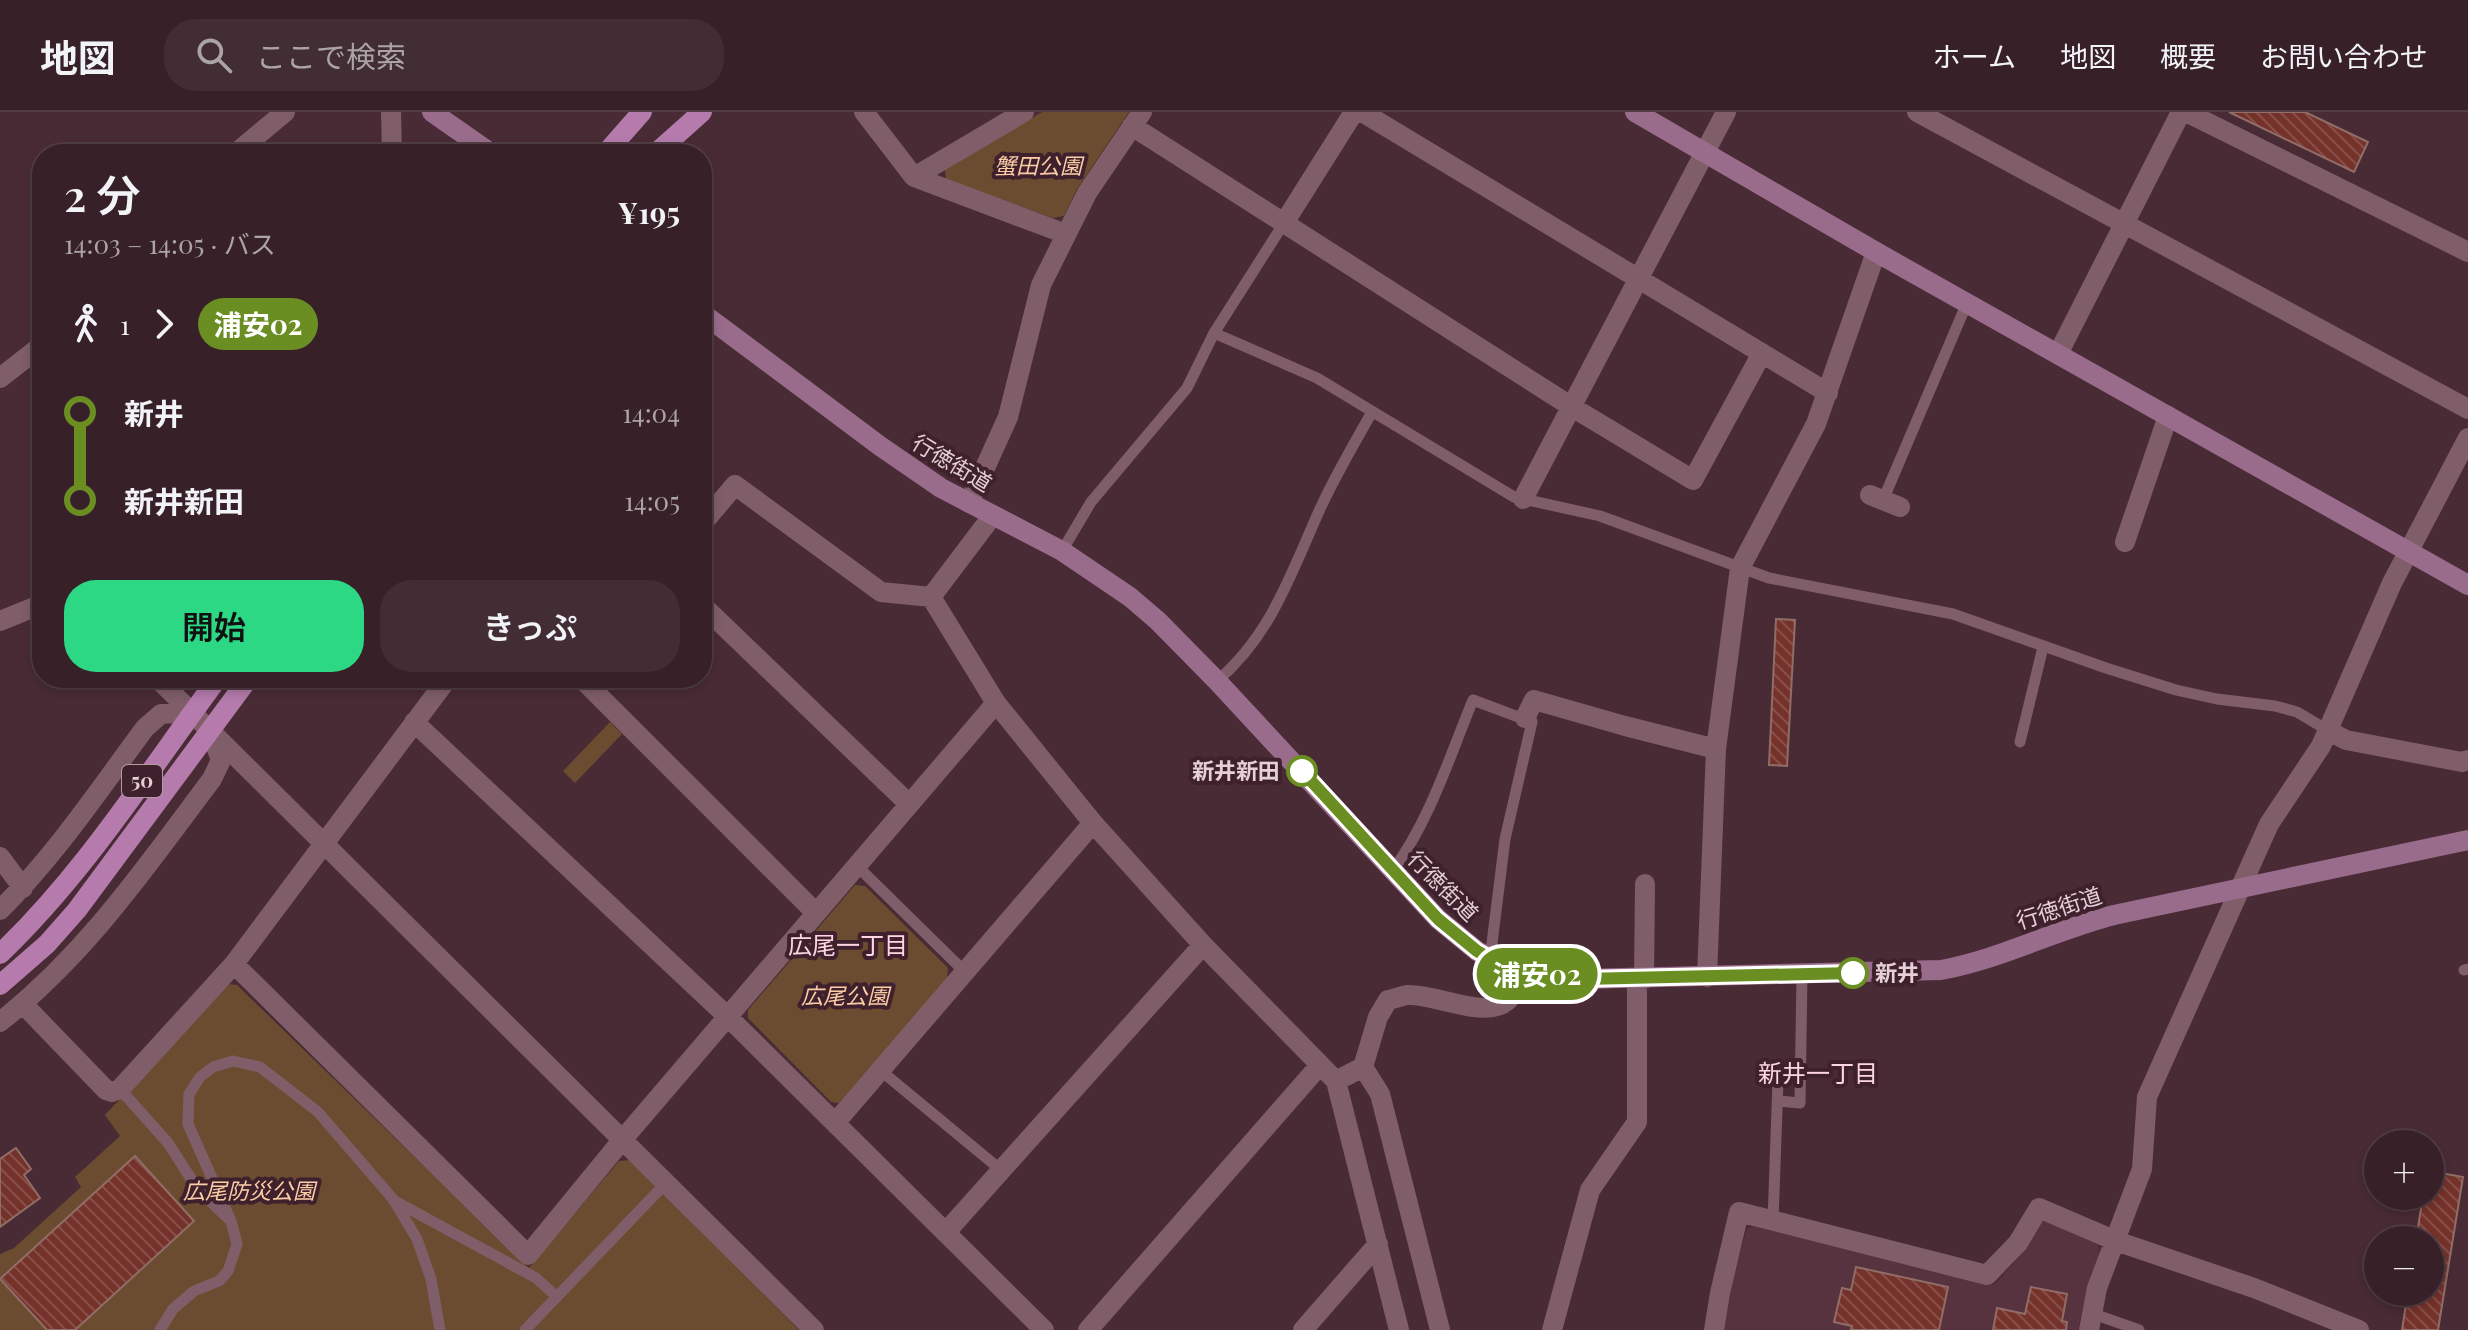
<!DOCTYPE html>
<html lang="ja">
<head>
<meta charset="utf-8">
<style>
  body { margin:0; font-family:"Playfair Display","Noto Sans JP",serif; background:#422d34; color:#f1f3f6; height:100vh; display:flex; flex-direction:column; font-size:30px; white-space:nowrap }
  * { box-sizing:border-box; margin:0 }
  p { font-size:26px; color:#aaa3a8 }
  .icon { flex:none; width:44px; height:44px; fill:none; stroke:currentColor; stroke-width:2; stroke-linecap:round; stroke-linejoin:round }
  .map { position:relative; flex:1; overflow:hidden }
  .drawer { position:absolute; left:32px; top:32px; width:680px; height:544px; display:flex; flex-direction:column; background:#372028; border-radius:32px; box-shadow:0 4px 12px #0003,0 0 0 2px #513e45 }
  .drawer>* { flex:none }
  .badge { padding:0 16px; border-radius:26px; font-size:28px; line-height:52px }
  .buttons { position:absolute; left:2364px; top:1018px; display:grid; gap:16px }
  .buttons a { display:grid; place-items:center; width:80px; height:80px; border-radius:50%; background:#372028; box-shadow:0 4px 12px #0003,0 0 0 2px #513e45; font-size:40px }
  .map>.badge { position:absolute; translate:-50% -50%; box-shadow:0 0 0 4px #fff }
  .legs { display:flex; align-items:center; gap:12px; height:88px; padding:0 32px; font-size:26px }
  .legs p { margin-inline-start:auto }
  .headline { display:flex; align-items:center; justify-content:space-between; height:136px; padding:0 32px }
  h1 { font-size:44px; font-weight:600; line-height:60px }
  .primary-button { display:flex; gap:16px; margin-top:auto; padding:16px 32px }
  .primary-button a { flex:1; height:92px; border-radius:32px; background:#2cd884; color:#111; font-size:32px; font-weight:600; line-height:92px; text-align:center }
  .primary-button a+a { background:#422d34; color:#f1f3f6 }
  ul { padding:0 32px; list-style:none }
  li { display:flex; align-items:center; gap:28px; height:88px; font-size:30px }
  li i { display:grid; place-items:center; width:12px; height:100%; margin:0 10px; background:currentColor }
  li i::after { content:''; width:20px; height:20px; margin:-10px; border:6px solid; border-radius:50%; background:#372028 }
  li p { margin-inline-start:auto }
  li:first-child i { background:linear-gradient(#0000 50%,currentColor 0) }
  li:last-child i { background:linear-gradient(currentColor 50%,#0000 0) }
  header { display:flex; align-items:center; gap:48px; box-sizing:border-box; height:112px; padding:0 40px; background:#372028; border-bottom:2px solid #513e45 }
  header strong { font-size:38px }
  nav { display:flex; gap:44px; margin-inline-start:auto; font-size:28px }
  .search { width:560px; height:72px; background:#422d34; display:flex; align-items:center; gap:20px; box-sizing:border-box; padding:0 28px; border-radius:32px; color:#aaa3a8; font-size:30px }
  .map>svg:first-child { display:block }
  .built { fill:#57323f }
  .green { fill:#6c4c31 }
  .building { fill:url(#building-back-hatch); stroke:#916d67; stroke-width:2 }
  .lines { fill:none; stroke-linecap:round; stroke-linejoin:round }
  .lane { stroke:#805e69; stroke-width:11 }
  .street { stroke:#805e69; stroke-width:20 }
  .secondary { stroke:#9a6c8b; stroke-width:20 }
  .primary { stroke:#b47bac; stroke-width:20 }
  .line-1-casing { stroke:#fff; stroke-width:18 }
  .line-1 { stroke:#6b8e23; stroke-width:12 }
  .stop-1-dot { fill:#fff; stroke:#6b8e23; stroke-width:4 }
  .labels { text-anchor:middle; stroke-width:8; stroke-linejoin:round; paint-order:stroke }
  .shield { fill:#3e212c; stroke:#b29ca3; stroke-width:2 }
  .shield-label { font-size:20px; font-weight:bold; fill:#e4d0d6 }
  .park-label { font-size:22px; font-style:italic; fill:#fccca5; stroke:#3e212c }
  .street-label { font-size:22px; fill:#e4d0d6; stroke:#3e212c }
  .stop-label { font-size:22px; font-weight:bold; fill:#e4d0d6; stroke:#3e212c; text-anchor:end }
  .neighbourhood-label { font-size:24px; fill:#fed6e3; stroke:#3e212c }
</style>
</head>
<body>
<header>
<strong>地図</strong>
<div class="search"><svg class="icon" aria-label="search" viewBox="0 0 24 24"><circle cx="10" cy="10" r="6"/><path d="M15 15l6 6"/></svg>ここで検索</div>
<nav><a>ホーム</a><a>地図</a><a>概要</a><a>お問い合わせ</a></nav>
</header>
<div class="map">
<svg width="2468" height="1218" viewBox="0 0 2468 1218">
  <defs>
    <pattern id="building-back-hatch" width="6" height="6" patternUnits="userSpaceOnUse" patternTransform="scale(2)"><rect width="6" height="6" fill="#74322a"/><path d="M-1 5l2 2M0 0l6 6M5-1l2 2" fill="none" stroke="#884f48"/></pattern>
  </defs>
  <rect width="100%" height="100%" fill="#492b36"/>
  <path class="built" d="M2051,1109L2098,1133L2100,1143L2088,1174L2078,1218H1723L1727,1187L1747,1117L1755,1114L1994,1173L2015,1150L2043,1110Z"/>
  <path class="green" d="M1042,0H1129L1077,77L1064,104L1053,106L946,68L945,58Z
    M610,610L622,622L575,671L563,659Z
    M855,773L865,774L948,856L947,867L839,991L831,990L748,906V898Z
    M229,872L237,873L529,1156L619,1049L631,1048L799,1218H0V1142L14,1136L81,1075L75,1065L120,1024L105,1003Z"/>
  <path class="building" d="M2229,0H2305L2368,30L2354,60Z
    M1776,507L1795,508L1787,654L1769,653Z
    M16,1036L31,1057L24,1063L40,1086L0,1115V1047Z
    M135,1044L194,1109L75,1218H47L0,1167Z
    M2430,1059L2463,1065L2438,1218H2402L2408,1180H2430V1128H2416L2423,1084H2430Z
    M1856,1155L1948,1175L1939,1218H1851L1852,1214L1834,1210L1842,1176L1851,1178Z
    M2031,1175L2067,1182L2062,1209L2067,1210L2066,1218H1993L1997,1196L2025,1202Z"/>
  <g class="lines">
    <path class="lane" d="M1214,221L1317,266L1514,385L1600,404L1769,466L1953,502L2106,556L2176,578L2217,587L2275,594L2297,600L2329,619
      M1883,388L1967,191
      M1062,439L1091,390L1187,276L1214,221L1284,111
      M1217,569C1272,522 1291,461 1320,397C1335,364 1354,332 1372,300
      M2020,630L2043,535
      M857,754L965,860
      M1393,758C1430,708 1449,646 1473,588L1532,610L1505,727L1490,847
      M2464,858L2468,857
      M880,958L1001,1058
      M120,977L168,1031L199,1079L231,1109L237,1132L228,1159L219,1169L194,1179L173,1197L160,1218
      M1778,989L1800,991L1802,862
      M393,1088L536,1166L557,1185
      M231,1109L188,1012L189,982L200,965L213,955L233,949L260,955L318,1000L393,1087L417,1127L431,1167L440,1218
      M1773,1109L1778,969
      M2091,1201L2139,1218
      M525,1218L665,1072"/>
    <path class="street" d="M391,0L392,42
      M864,0L914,65L1066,122
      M1362,0L1828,281
      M1917,0L2468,297
      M2186,0L2468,140
      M1132,14L1572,295L1693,368L1762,241
      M235,42L285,0
      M914,65L1024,0
      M1284,111L1354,0
      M2058,242L2181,0
      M0,266L36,238L42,230
      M1870,383L1900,395
      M1523,387L1726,0
      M969,391L1008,305L1041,173L1087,81L1142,0
      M993,403L931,485L996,591L1093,711L1203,833L1336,969L1363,955L1378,905L1388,888C1394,887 1401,884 1407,883C1434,881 1485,908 1507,889C1515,882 1516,868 1518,859
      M702,412L735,373L881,480L931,485
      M2125,430L2168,304
      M702,493L909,692
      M0,509L42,492
      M157,566L814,1218
      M581,566L816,801
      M1525,606L1534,588L1625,614L1716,637
      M414,610L727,904L1044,1218
      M2329,619L2346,628L2462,650L2468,648
      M0,745L23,776
      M0,798C55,744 99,678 145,616L161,602L193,600
      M234,852L528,1143L623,1027L996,591
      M1707,865L1716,637L1740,456L1816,312L1876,140
      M1644,867L1645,772
      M23,892L106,978L112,980L120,977L234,852L448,566
      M0,910C88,840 145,756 212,667L221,648L212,624
      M1363,955L1380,982L1440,1218
      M1336,969L1399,1218
      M835,1011L1093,711
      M946,1120L1203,833
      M1088,1218L1320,953
      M1303,1218L1378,1132
      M1552,1218L1590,1078L1637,1010V867
      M1714,1218L1720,1181L1739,1100L1987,1163L2018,1131L2039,1096L2116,1129L2254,1176L2359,1218
      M2089,1218L2097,1176L2142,1057L2147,985L2269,712L2321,634L2392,471L2468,326"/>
    <path class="secondary" d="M432,0L492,42
      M1635,0L1876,140L2468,473
      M702,201L880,334L941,376L1062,439L1130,485L1158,509L1217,569L1438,807L1477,839L1503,854L1518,859L1582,867L1941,858C2001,847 2055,818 2114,803L2468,728"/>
    <path class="primary" d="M605,42L642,0
      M655,42L702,0
      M0,842C85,761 148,660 218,566
      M0,873L47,832L77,798L249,566"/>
  </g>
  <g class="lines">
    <g class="line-1-casing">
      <path id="line-1" d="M1302,659L1438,807L1477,839L1503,854L1518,859L1582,867L1853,861"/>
    </g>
    <use href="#line-1" class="line-1"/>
  </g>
  <g class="stop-1-dot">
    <circle cx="1302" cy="659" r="14"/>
    <circle cx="1853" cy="861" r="14"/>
  </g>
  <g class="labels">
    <rect class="shield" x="122" y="653" width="40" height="32" rx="6"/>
    <g class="shield-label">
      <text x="142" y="676">50</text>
    </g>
    <g class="park-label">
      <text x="1038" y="62">蟹田公園</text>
      <text x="845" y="892">広尾公園</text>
      <text x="249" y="1087">広尾防災公園</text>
    </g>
    <g class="street-label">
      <text transform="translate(952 351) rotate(31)" y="8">行徳街道</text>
      <text transform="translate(1443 774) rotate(45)" y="8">行徳街道</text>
      <text transform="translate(2059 796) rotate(-18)" y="8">行徳街道</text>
    </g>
    <g class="stop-label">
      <text x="1280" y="667">新井新田</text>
      <text x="1875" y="869" text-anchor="start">新井</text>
    </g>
    <g class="neighbourhood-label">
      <text x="848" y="842">広尾一丁目</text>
      <text x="1818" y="970">新井一丁目</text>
    </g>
  </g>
</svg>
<div class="buttons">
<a>+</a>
<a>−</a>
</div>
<b class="badge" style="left:1537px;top:862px;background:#6b8e23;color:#fff">浦安02</b>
<section class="drawer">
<div class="headline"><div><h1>2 分</h1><p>14:03 – 14:05 · バス</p></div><b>¥195</b></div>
<div class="legs"><svg class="icon" aria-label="walk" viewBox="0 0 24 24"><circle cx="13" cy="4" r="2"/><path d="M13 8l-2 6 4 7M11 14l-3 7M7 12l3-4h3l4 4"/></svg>1<svg class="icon" aria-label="forward" viewBox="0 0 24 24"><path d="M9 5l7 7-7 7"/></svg><b class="badge" style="background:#6b8e23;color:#fff">浦安02</b></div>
<ul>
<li><i style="color:#6b8e23"></i><b>新井</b><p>14:04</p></li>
<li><i style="color:#6b8e23"></i><b>新井新田</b><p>14:05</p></li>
</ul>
<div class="primary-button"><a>開始</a><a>きっぷ</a></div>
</section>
</div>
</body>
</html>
